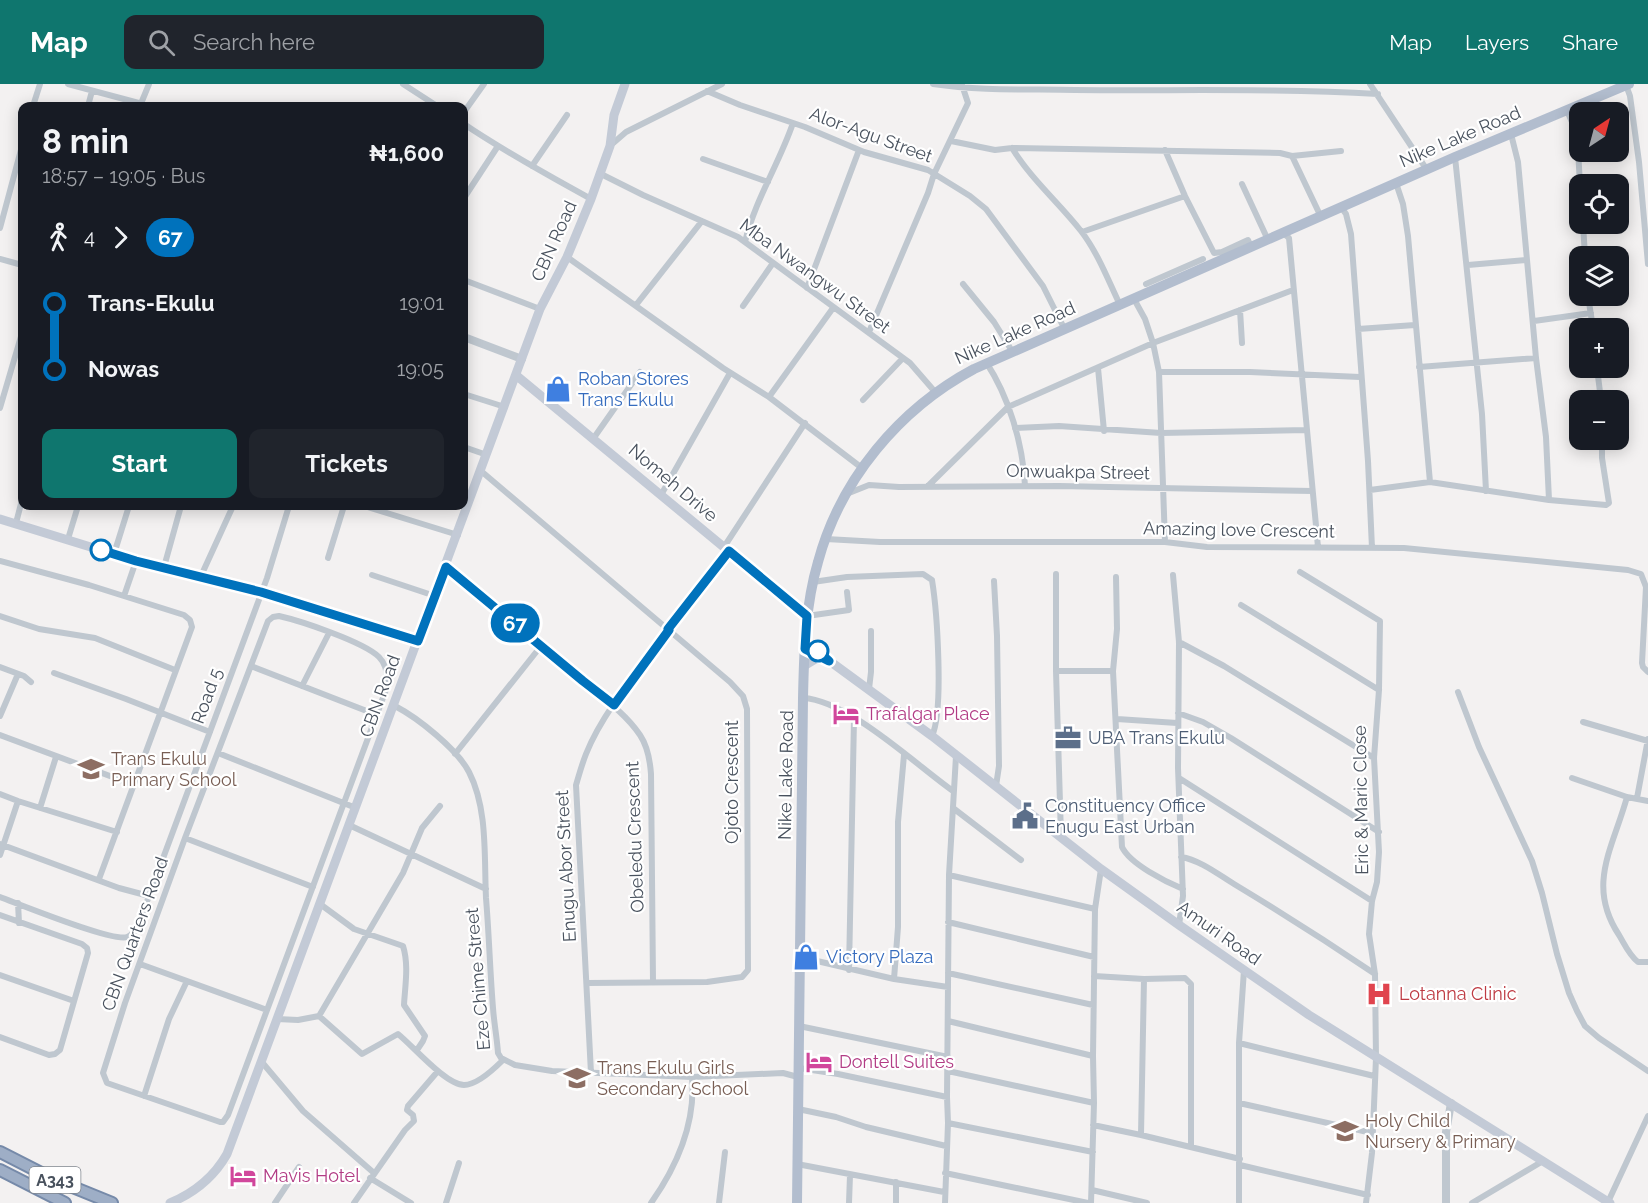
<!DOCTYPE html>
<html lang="en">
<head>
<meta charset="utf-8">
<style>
  body { margin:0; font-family:Raleway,sans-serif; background:#20242c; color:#f1f3f6; height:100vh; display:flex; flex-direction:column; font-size:22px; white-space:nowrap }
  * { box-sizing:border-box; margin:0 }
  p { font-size:20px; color:#9ea1a6 }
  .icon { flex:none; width:33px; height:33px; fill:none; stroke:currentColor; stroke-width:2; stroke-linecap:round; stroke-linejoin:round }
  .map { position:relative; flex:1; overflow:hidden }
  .side { position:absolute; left:18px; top:18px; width:450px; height:408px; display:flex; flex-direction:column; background:#171b24; border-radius:12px; box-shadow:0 3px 15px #0003 }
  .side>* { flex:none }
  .badge { padding:0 12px; border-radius:20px; font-size:21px; line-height:39px }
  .needle { width:39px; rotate:36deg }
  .buttons { position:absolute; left:1569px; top:18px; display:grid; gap:12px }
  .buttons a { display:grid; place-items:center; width:60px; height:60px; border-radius:12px; background:#171b24; box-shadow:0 3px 15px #0003; font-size:30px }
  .map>.badge { position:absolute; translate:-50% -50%; box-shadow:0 0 0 3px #fff }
  .legs { display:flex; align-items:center; gap:9px; height:66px; padding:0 24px; font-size:20px }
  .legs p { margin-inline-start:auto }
  .head { display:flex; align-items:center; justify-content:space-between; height:102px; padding:0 24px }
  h1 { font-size:33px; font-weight:700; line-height:45px }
  .action { display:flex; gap:12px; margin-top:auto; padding:12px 24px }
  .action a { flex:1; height:69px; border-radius:12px; background:#0f766e; color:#fff; font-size:24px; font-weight:700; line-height:69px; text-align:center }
  .action a+a { background:#20242c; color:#f1f3f6 }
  ul { padding:0 24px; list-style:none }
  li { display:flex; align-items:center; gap:21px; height:66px; font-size:22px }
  li i { display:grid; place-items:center; width:9px; height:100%; margin:0 8px; background:currentColor }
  li i::after { content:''; width:15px; height:15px; margin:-8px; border:4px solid; border-radius:50%; background:#171b24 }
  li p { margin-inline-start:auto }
  li:first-child i { background:linear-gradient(#0000 50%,currentColor 0) }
  li:last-child i { background:linear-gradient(currentColor 50%,#0000 0) }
  header { display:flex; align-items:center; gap:36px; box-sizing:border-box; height:84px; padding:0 30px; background:#0f766e; color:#fff }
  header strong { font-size:28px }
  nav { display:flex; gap:33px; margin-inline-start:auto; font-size:21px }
  .search { width:420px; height:54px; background:#20242c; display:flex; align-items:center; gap:15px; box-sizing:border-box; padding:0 21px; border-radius:12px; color:#9ea1a6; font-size:22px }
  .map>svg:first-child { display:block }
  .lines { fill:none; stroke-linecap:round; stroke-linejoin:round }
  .trunk-casing { stroke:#768aa9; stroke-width:14 }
  .minor { stroke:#bfc7cf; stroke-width:6 }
  .tertiary { stroke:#bfc7cf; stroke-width:8 }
  .secondary { stroke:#c3cad6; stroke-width:9 }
  .primary { stroke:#b2bdce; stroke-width:10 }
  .trunk { stroke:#9eaec6; stroke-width:10 }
  .line-1-casing { stroke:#fff; stroke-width:14 }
  .line-1 { stroke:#0072bc; stroke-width:9 }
  .stop-1-dot { fill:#fff; stroke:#0072bc; stroke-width:3 }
  .labels { text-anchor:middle; stroke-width:4.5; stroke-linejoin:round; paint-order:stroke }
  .shield { fill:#fff; stroke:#80868e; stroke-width:1.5 }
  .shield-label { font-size:16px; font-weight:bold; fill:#49525e }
  .street-label { font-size:18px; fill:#49525e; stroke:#fff }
  .shop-label { font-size:18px; fill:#366cbe; stroke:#fff; text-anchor:start }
  .hotel-label { font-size:18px; fill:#b23c85; stroke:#fff; text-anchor:start }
  .service-label { font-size:18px; fill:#4e5e75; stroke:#fff; text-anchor:start }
  .education-label { font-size:18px; fill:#785e54; stroke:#fff; text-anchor:start }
  .health-label { font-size:18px; fill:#be3a42; stroke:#fff; text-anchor:start }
</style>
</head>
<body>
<header>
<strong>Map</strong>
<div class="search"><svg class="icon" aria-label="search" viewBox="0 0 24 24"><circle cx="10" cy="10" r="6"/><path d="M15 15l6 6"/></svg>Search here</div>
<nav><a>Map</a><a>Layers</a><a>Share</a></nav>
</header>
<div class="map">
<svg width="1648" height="1119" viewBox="0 0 1648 1119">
  <rect width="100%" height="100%" fill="#f3f1f1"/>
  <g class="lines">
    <g class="trunk-casing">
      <path id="trunk" d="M0,1068L53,1095L112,1119
        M0,1086L65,1119"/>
    </g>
    <path class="minor" d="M68,0L150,22
      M403,0L437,22
      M933,0C980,7 1028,5 1075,6C1176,7 1277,4 1378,10
      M1370,0L1427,86
      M1626,1L1630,12L1639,78L1648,180
      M707,7L740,21L805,43L864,68L928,86L970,112L986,125L1043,202L1064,244
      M33,22L40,0
      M88,22L92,7
      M140,22L149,0
      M1566,26C1580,48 1578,75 1580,100
      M464,28L484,0
      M464,40C505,68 548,91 591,115
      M1511,50L1518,78L1536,274L1546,353L1549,416
      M951,57L995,66L1012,64L1280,69L1292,72L1321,133
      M611,61L626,48L722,0
      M1012,64C1031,95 1059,119 1081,147C1098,169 1108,196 1120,221
      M1165,66L1185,112L1214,169L1222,168L1248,156L1251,163
      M1292,72L1341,67
      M1455,73L1482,330L1486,407
      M703,75L768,98
      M532,82L567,31
      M599,89L643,111L738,153L910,279L936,309
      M1396,99L1403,120L1408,152L1430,398L1549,416L1606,421L1609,419L1602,374V356
      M1242,100L1268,156
      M464,114L498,62
      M1341,123L1346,130L1351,150L1368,377L1372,464
      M1583,140L1585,172
      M0,144L22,62
      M1082,148L1185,112
      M1283,149L1289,154L1318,463
      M745,158C755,116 779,80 793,39
      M567,173L723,284L769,313L862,384
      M0,175L22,181
      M1468,181L1527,176
      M464,196L540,225
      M963,200L994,238L1012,267
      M1146,200L1203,175
      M807,204L859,66
      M1588,212L1593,244
      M1134,215L1145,235L1153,259L1159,288L1165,458
      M636,221L702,137
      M743,222L773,179
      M1240,226L1242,259
      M1534,237L1591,229
      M1358,245L1415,241
      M869,248L928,109L934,90L968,19L962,1
      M986,278C1009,313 1023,360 1025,402
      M1419,283L1536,274
      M1098,284L1104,347
      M1597,284L1601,316
      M1159,288H1250L1360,293
      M464,310L505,323
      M769,313L833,224
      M863,316L903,274
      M0,324L22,249
      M1015,344L1059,342L1161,349L1306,346
      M593,355L640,288
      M464,363L487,371
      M481,387L730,598L743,612L747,625L748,886L742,893L707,898L588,899
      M928,402L1008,323L1153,259L1293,206
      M1370,406L1430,398
      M849,409L869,401L899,403L1059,402L1312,407
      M661,411L730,289
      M364,422L458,451
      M16,439L22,416
      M68,455L78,422
      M826,455L880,458H1165L1207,463L1404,464L1628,486L1641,490L1646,503L1642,579L1643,583L1648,588
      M724,463L805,339
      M114,470L129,422
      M328,474L344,422
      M0,477L89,501L184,531L190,536L192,543L99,795
      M164,483L181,422
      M445,483C490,518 533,555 576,592C598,611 623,626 640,651C648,663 650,676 651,690L653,898
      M1300,488L1380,537L1379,606L1374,674L1379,768L1377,798L1372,817L1369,850L1375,890L1376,974L1372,1069L1366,1119
      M1056,490V587L1061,752
      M372,491L435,512
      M1173,491L1179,558L1178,684L1183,812L1179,841
      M201,492L233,422
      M1116,493L1117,545L1113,587L1122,763C1130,780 1166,798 1183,805
      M994,497L997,552L999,682L996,702
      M813,498L847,493L923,490L932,496C937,527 944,626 932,652
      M124,512L136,477
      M1241,521L1379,606
      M0,532L39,545L95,554L175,586
      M279,532C301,537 364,558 379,573C387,581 388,592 387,603L228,1031L223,1038H220L107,999L103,989L125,919L185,754L268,537L273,533Z
      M807,532L849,526L847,508
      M668,545L729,467
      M1179,558L1224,582L1374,674
      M251,582L377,631
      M0,583L24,592L31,598
      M1056,587H1113
      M54,589L126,615L210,648
      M302,602L329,549
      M869,605L871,588V547
      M1458,608L1479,663L1532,777L1542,809L1557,870L1569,909L1577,927L1585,942L1599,954L1648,987
      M803,614C848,616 916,681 953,707
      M395,622C418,634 457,665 469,688C488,725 484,773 486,814C489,850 490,887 493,924C494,939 497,954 498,969L501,974L515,981L552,987L692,993L783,989L798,993
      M1178,629L1203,638L1231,654L1379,748
      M0,632L18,590
      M1117,635L1177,639
      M1583,638L1648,657
      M0,651L134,701
      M218,669L356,724
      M455,670L541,562
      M1179,694L1372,817
      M1572,694L1627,713L1648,717
      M0,710L18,717L117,748
      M1627,713C1613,764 1586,801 1619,851C1625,861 1629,871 1638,878H1648
      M1637,714L1648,655
      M40,724L56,673
      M953,724L1021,776
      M349,741L486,805
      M185,754L313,803
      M0,760L119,804L149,812
      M0,771L18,717
      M1181,773C1200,776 1219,791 1234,800C1282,829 1329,859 1375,890
      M949,791L1095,825
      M0,813C19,820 112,858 127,853C133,851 136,845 139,839L267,494L289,422
      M18,819L19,839
      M320,820L354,845L403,862C409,881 405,902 404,921L425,952L423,957L417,966
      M0,831L82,860L87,864L88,869L60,966L55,970L49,971L0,953
      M948,838L1094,873
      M800,873L894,895L948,903
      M140,880L267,926
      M849,886L854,635
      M948,889L1093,921
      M0,891L74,917
      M1094,892L1144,895L1185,894L1191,900V1063
      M894,895L898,843V738L904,671
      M319,932L362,970L398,950C413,962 446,1001 464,1001C477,1001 495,984 503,976
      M277,935L298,936L319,932L403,789L422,744L440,722
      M948,937L1093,972
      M799,942L948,973
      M1239,959L1374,992
      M261,977L303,1027L374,1089
      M799,984L838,990L947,1013
      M948,987L1094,1019
      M591,989L576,701C579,691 582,680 586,670C603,627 641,584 669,546
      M144,1012L169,935L187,897
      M1239,1019L1372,1049
      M798,1025L836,1033L866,1043L946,1062
      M948,1039L1093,1068
      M1093,1041L1141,1051L1144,895
      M1141,1051L1240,1075
      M797,1080L944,1108
      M1240,1081L1368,1111
      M945,1089L1088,1119
      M370,1094L411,1119
      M896,1098V1119
      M1092,1106L1147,1119
      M1608,1118L1648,1032
      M275,1119L299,1083
      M354,1119L405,1046L414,1037L413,1031L407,1026L408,1022L438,987
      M446,1119L459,1079
      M651,1119C677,1082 696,1040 692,993
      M719,1119L725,1068
      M849,1119L850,1091
      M945,1119L948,1039L947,1013L949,791L956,672
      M1091,1119L1094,1019L1093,972L1095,825L1101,785
      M1239,1119V959L1244,886
      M1472,1119L1543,1077"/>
    <path class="tertiary" d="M464,253L522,275
      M1446,1119V1048L1451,1019"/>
    <path class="secondary" d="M517,292L807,532
      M0,435L136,477L262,508L418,557
      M805,559L932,652L1101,785L1179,841L1309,931L1610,1119
      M804,582L819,573
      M170,1119C194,1109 214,1093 227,1070L540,225L567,173L591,115L610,62L614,31L625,0"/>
    <path class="primary" d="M797,1119L803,614C804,568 805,522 818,478C840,396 899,325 974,285L1455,73L1629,0"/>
    <use href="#trunk" class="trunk"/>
  </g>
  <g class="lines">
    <g class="line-1-casing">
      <path id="line-1" d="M101,466L136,477L261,508L418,557L446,483L583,597L614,621L669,546L668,545L729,467L807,532L805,565L829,577L818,567"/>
    </g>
    <use href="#line-1" class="line-1"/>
  </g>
  <defs>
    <g id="shop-bare" transform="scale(2.07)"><path d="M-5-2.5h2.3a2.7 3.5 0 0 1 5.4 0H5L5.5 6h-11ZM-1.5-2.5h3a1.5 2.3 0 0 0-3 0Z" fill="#3f7fe0" stroke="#fff" stroke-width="2.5" paint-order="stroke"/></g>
    <g id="hotel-bare" transform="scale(2.07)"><path d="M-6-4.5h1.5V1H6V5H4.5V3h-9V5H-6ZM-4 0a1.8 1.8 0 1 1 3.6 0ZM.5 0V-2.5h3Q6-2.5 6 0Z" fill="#d1479c" stroke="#fff" stroke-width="2.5" paint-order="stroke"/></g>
    <g id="office-bare" transform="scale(2.07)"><path d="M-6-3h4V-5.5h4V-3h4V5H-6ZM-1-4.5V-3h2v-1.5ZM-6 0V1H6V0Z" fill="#5c6f8a" stroke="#fff" stroke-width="2.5" paint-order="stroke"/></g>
    <g id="school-bare" transform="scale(2.07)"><path d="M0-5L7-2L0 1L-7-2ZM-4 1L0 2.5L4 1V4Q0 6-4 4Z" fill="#8d6e63" stroke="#fff" stroke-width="2.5" paint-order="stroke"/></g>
    <g id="civic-bare" transform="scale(2.07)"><path d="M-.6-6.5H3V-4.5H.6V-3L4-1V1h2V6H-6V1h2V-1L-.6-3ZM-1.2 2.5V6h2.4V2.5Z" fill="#5c6f8a" stroke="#fff" stroke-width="2.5" paint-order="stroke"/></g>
    <g id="hospital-bare" transform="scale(2.07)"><path d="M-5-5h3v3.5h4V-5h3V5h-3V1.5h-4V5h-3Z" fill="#e0444e" stroke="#fff" stroke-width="2.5" paint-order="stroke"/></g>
  </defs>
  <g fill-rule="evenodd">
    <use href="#shop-bare" x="558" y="305"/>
    <use href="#hotel-bare" x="846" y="630"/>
    <use href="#office-bare" x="1068" y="654"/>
    <use href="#school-bare" x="91" y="685"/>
    <use href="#civic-bare" x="1025" y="732"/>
    <use href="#shop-bare" x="806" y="873"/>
    <use href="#hospital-bare" x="1379" y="910"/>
    <use href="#hotel-bare" x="819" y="978"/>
    <use href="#school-bare" x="577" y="994"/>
    <use href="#school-bare" x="1345" y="1047"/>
    <use href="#hotel-bare" x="243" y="1092"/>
  </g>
  <g class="stop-1-dot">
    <circle cx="101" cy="466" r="10"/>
    <circle cx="818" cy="567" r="10"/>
  </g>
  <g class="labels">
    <rect class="shield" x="29.5" y="1083" width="51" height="26" rx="4.5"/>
    <g class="shield-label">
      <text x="55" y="1102">A343</text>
    </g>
    <g class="street-label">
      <text transform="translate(871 51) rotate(20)" y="6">Alor-Agu Street</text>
      <text transform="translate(1460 53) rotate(-23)" y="6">Nike Lake Road</text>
      <text transform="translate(554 157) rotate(-66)" y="6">CBN Road</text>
      <text transform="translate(815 192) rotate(36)" y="6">Mba Nwangwu Street</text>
      <text transform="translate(1015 249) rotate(-24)" y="6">Nike Lake Road</text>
      <text transform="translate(1078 388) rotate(1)" y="6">Onwuakpa Street</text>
      <text transform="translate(673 399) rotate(40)" y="6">Nomeh Drive</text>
      <text transform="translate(1239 446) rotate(1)" y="6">Amazing love Crescent</text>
      <text transform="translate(207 612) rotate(-70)" y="6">Road 5</text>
      <text transform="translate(380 612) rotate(-70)" y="6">CBN Road</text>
      <text transform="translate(786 691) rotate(-89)" y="6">Nike Lake Road</text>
      <text transform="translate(732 698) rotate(-90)" y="6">Ojoto Crescent</text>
      <text transform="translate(1361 716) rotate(-91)" y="6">Eric &amp; Maric Close</text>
      <text transform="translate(635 753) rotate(-92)" y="6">Obeledu Crescent</text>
      <text transform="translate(566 782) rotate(-93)" y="6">Enugu Abor Street</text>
      <text transform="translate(1219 849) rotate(35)" y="6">Amuri Road</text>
      <text transform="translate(135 850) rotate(-70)" y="6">CBN Quarters Road</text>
      <text transform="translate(478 895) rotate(-95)" y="6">Eze Chime Street</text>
    </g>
    <g class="shop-label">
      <text x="578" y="301">Roban Stores<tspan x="578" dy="21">Trans Ekulu</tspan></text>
      <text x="826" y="879">Victory Plaza</text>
    </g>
    <g class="hotel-label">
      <text x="866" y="636">Trafalgar Place</text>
      <text x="839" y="984">Dontell Suites</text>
      <text x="263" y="1098">Mavis Hotel</text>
    </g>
    <g class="service-label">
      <text x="1088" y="660">UBA Trans Ekulu</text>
      <text x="1045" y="728">Constituency Office<tspan x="1045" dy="21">Enugu East Urban</tspan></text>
    </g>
    <g class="education-label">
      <text x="111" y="681">Trans Ekulu<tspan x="111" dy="21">Primary School</tspan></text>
      <text x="597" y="990">Trans Ekulu Girls<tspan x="597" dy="21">Secondary School</tspan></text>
      <text x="1365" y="1043">Holy Child<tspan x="1365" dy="21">Nursery &amp; Primary</tspan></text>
    </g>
    <g class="health-label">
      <text x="1399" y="916">Lotanna Clinic</text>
    </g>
  </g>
</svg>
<div class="buttons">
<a><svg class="needle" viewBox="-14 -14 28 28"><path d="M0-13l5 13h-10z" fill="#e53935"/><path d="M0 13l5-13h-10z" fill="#9ea1a6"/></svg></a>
<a><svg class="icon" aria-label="locate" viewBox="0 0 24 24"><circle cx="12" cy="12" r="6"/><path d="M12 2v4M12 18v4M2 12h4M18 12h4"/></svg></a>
<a><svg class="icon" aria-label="layers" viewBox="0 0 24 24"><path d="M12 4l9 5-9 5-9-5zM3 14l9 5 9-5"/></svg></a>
<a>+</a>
<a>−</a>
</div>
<b class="badge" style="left:515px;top:539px;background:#0072bc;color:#fff">67</b>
<section class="side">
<div class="head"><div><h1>8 min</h1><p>18:57 – 19:05 · Bus</p></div><b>₦1,600</b></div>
<div class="legs"><svg class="icon" aria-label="walk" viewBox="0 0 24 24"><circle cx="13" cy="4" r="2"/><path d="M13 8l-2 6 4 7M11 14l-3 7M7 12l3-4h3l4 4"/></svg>4<svg class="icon" aria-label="forward" viewBox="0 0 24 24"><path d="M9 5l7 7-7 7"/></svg><b class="badge" style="background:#0072bc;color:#fff">67</b></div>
<ul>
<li><i style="color:#0072bc"></i><b>Trans-Ekulu</b><p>19:01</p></li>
<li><i style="color:#0072bc"></i><b>Nowas</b><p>19:05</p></li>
</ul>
<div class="action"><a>Start</a><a>Tickets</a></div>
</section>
</div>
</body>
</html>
